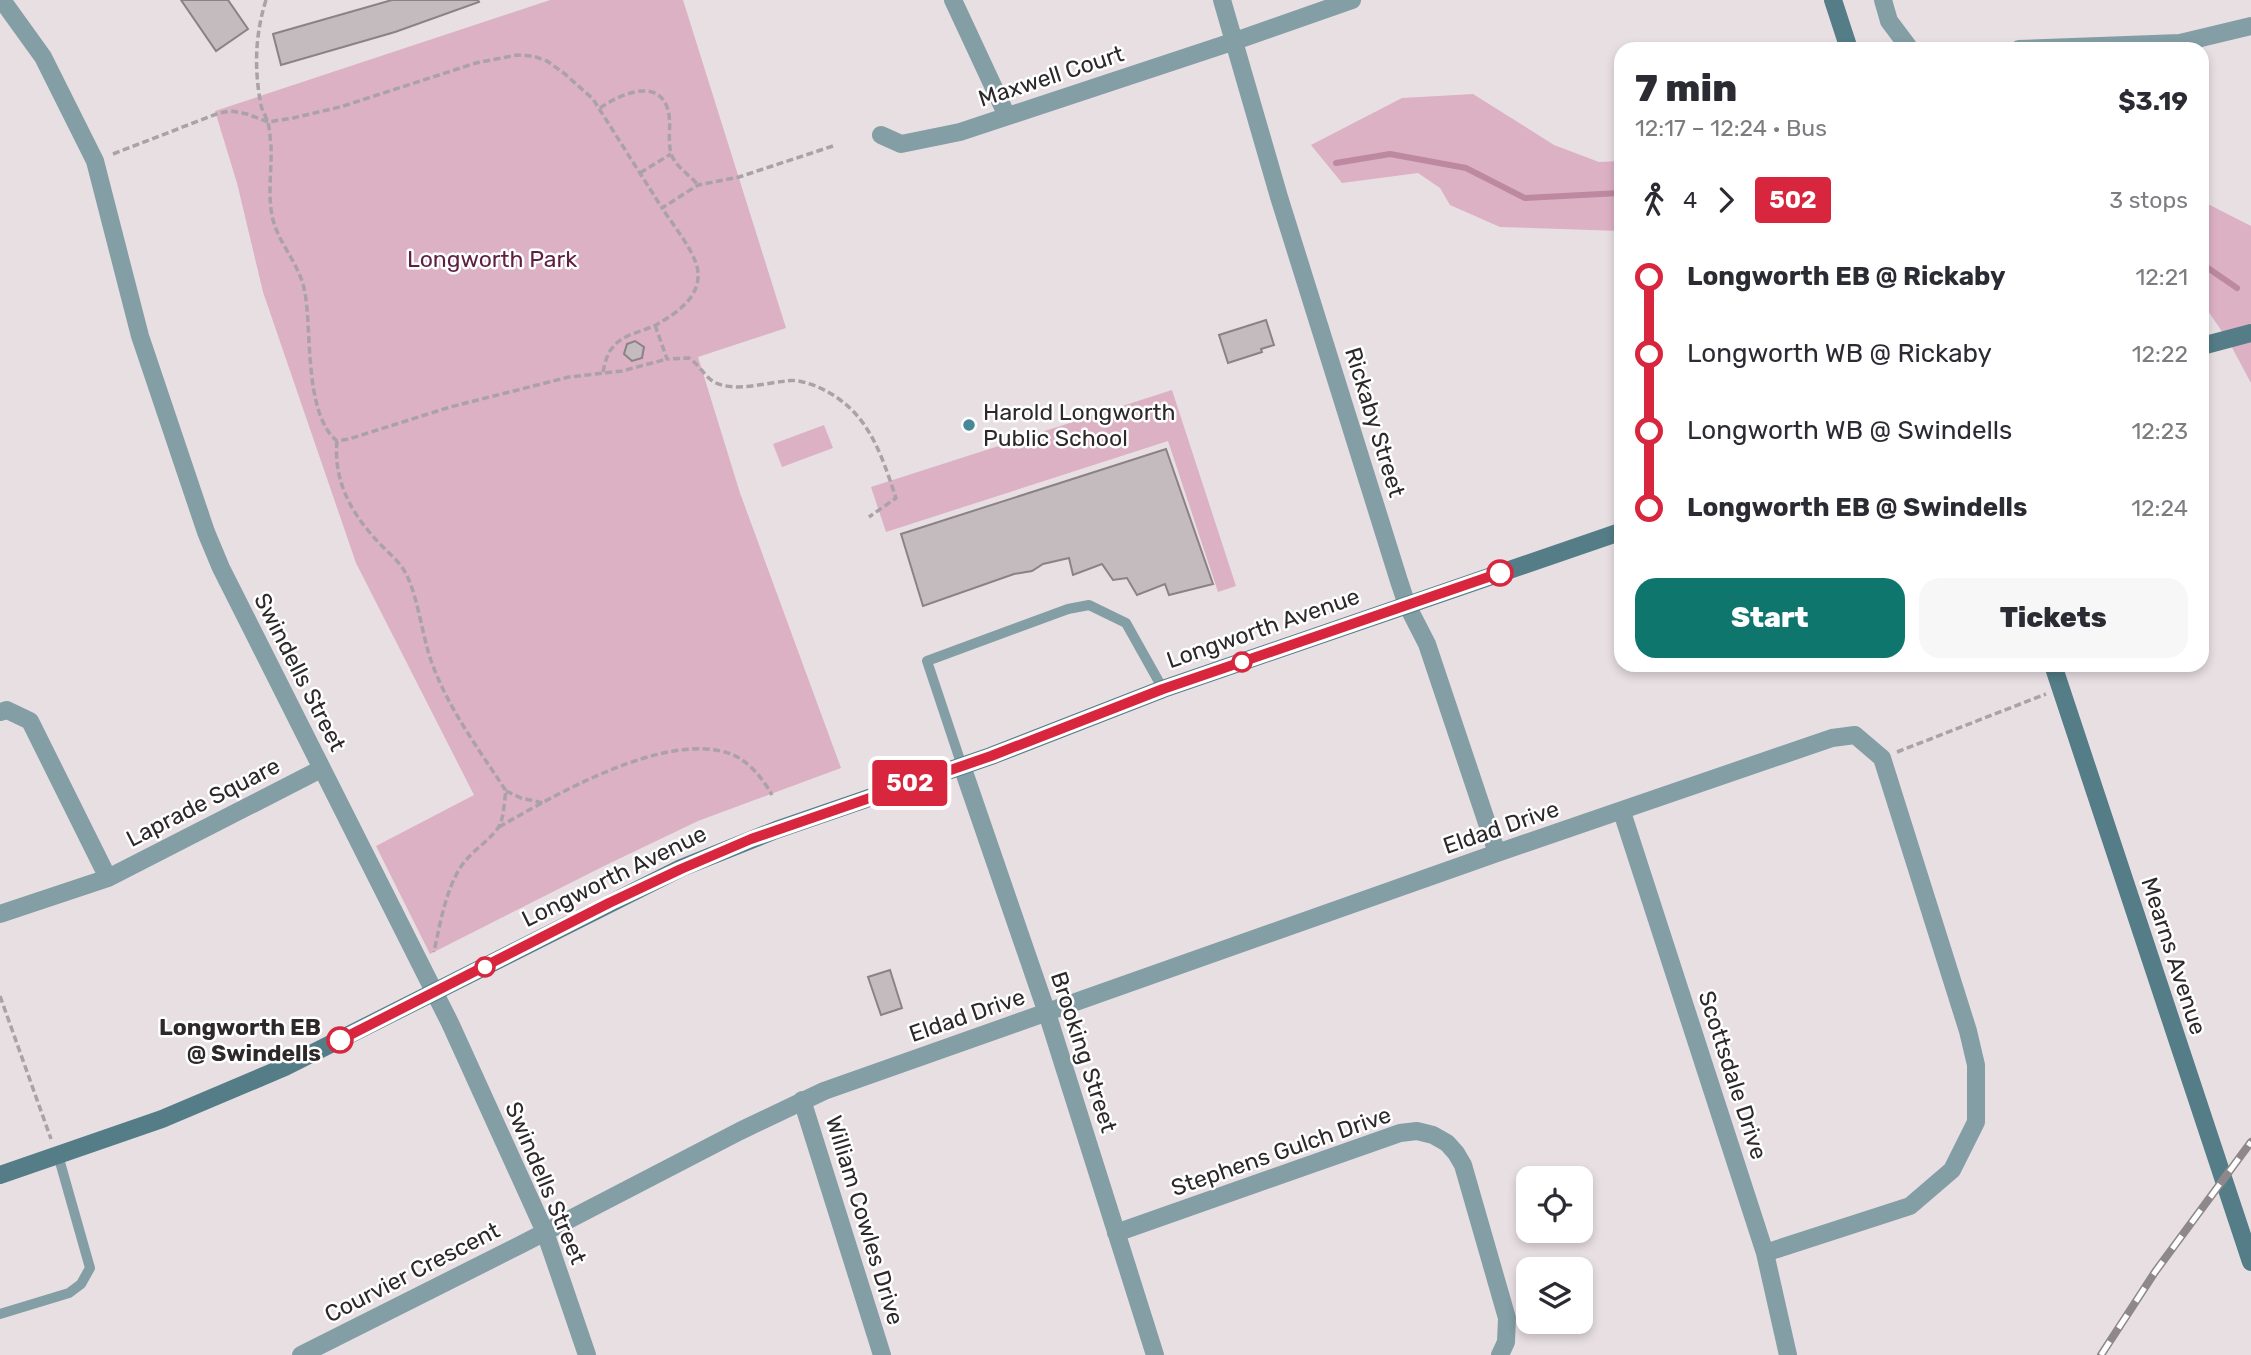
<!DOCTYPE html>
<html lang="en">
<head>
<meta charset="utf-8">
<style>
  body { margin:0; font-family:Rubik,sans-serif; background:#f7f7f7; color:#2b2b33; height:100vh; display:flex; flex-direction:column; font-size:26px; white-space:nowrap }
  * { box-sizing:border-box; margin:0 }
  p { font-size:23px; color:#7c7c81 }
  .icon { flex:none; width:38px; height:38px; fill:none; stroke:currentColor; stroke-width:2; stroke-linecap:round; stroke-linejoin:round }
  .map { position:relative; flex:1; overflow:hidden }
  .sheet { position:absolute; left:1614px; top:42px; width:595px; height:630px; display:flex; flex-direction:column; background:#fff; border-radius:21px; box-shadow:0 4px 10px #0003 }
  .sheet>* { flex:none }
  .badge { padding:0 14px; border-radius:5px; font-size:24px; line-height:46px }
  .controls { position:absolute; left:1516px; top:1166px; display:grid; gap:14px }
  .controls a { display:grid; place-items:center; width:77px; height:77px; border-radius:14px; background:#fff; box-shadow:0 4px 10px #0003; font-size:35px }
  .map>.badge { position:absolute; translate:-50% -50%; box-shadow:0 0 0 4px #fff }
  .legs { display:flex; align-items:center; gap:10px; height:77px; padding:0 21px; font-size:23px }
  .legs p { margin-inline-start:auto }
  .summary { display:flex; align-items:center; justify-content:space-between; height:119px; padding:0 21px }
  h1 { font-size:38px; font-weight:800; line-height:52px }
  .cta { display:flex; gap:14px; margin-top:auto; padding:14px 21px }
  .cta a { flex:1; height:80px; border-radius:21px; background:#0f766e; color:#fff; font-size:28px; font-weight:800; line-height:80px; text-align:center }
  .cta a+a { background:#f7f7f7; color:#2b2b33 }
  ul { padding:0 21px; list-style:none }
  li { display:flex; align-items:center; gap:24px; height:77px; font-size:26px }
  li i { display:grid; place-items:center; width:10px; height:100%; margin:0 9px; background:currentColor }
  li i::after { content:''; width:18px; height:18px; margin:-9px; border:5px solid; border-radius:50%; background:#fff }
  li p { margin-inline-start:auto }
  li:first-child i { background:linear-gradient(#0000 50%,currentColor 0) }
  li:last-child i { background:linear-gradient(currentColor 50%,#0000 0) }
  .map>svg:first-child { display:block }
  .green { fill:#dcb1c4 }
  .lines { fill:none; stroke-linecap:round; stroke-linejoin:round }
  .stream { stroke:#bd89a1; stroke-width:6 }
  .building { fill:#c4bbbf; stroke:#8a8285; stroke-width:2 }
  .path { stroke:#aaa2a6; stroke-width:3.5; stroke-dasharray:7 3.5; stroke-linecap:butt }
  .lane { stroke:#839ea5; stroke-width:10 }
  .street { stroke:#839ea5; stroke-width:18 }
  .secondary { stroke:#547d87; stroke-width:18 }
  .rail-casing { stroke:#8f888b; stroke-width:8 }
  .rail { stroke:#fff; stroke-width:5; stroke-dasharray:16; stroke-linecap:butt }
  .line-1-casing { stroke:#fff; stroke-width:16 }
  .line-1 { stroke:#d7263d; stroke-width:10 }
  .poi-dot { fill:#458998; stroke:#fff; stroke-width:2.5 }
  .stop-1-dot { fill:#fff; stroke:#d7263d; stroke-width:3.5 }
  .labels { text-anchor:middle; stroke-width:5; stroke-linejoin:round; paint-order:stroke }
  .street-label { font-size:23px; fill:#2d292b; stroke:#fff }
  .park-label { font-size:23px; fill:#5e1f42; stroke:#fff }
  .poi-label { font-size:23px; fill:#2d292b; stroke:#fff; text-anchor:start }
  .stop-label { font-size:23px; font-weight:bold; fill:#2d292b; stroke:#fff; text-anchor:end }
</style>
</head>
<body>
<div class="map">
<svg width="2251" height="1355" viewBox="0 0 2251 1355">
  <rect width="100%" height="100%" fill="#e8dfe3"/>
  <path class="green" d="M550,0H683L786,328L698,357L740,493L841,768L698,821L604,866L430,954L376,846L474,795L356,563L263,292L237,183L215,111Z
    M1473,94L1554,145L1599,162L1620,161V231L1500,227L1450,205L1440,188L1418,173L1342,183L1311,145L1402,98Z
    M2202,201L2251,226V383L2229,342L2202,302Z
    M1172,390L1236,586L1218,592L1168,441L886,532L871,487Z
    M824,425L833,448L782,467L773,444Z"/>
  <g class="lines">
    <path class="stream" d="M1336,163L1390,154L1466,168L1525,198L1620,193
      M2202,264L2237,288"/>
  </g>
  <path class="building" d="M181,0H228L248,29L216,51Z
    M392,0H478L479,2L395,32L281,65L273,34Z
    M1266,320L1274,345L1261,349L1262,352L1228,363L1219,335Z
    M635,341L644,347L642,358L632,361L624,354L627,344Z
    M1166,449L1213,584L1169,595L1165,584L1137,595L1127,578L1113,580L1102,564L1073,575L1069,558L1043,564L1032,571L1014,574L923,606L901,534Z
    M890,970L902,1008L881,1015L868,977Z"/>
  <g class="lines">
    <path class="path" d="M266,0C255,35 254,69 261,105C262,111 265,114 267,120C270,127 270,138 271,146C272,171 267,196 273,220C280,246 300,264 305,293C312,332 304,414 337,441L349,439L450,407L569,377L622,371L667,359
      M600,108C617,96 656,77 667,107C673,123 666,141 672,156C677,168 690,175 698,185
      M113,154L219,113L231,111L247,114L268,122L293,118L340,107L476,63L517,55L533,56L547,61L565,74L593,99L662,208L698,185L739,177L833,146
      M640,173L671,154
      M655,325L667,359L689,358C700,365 705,378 716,383C736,392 765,383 786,381C796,379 808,383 818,387C867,409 880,450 896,498L869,517
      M603,372C605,363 607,353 613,347C623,334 642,332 656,325C679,312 706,293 696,263C689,244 673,225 662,208
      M337,441C333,483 353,516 381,545C391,555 403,565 408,578C420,606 422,637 433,666C450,711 480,751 506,791C504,801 504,820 498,828C487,843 470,852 460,868C445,893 440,924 434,952
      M1897,752L2046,694
      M506,791L521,798L543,803
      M499,827C555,795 666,730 731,754C749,761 763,779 772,795
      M0,996L51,1139"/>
    <path class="lane" d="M962,766L927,661L1068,609L1089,605L1126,623L1163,689
      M0,1314L69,1293L81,1284L90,1268L58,1155"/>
    <path class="street" d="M2,0L43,57L95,161L140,336L206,532L221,568L450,1023L545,1232L587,1355
      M953,0L1007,116
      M1222,0L1279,197L1399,581L1407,605L1427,644L1497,853
      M1883,0L1889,21L1910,49
      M2019,49L2180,43L2251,26
      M881,135L901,144L960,132L1235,41L1352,0
      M0,712L7,710L30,721L108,878
      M962,766L1047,1013L1155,1355
      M1622,812L1765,1253L1788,1355
      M0,914L108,878L321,769
      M802,1100L882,1355
      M1116,1233L1400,1133L1417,1131L1433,1135L1447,1143L1456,1153L1463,1165L1507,1318L1506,1342L1500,1355
      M301,1355L522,1244L740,1131L824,1091L1497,853L1832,738L1855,735L1882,758L1968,1031L1976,1065V1122L1952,1170L1910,1206L1765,1253"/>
    <path class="secondary" d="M1833,0L1849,49
      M2202,346L2251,333
      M2053,665L2251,1262
      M0,1175L162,1119L285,1067L681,868L776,830L991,756L1163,689L1620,532"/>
    <g class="rail-casing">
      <path id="rail" d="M2101,1355L2155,1272L2251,1142"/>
    </g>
    <use href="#rail" class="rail"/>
  </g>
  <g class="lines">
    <g class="line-1-casing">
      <path id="line-1" d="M340,1040L609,903L681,869L751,839L991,756L1163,689L1500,573"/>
    </g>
    <use href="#line-1" class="line-1"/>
  </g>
  <circle class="poi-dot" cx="969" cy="425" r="7"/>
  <g class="stop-1-dot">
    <circle cx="1500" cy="573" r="12"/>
    <circle cx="1242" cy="662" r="9"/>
    <circle cx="485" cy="967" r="9"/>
    <circle cx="340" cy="1040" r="12"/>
  </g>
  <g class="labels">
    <g class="street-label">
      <text transform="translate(1051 76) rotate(-18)" y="8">Maxwell Court</text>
      <text transform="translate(1375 422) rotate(73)" y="8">Rickaby Street</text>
      <text transform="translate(1263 628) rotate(-19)" y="8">Longworth Avenue</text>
      <text transform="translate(300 672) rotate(63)" y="8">Swindells Street</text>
      <text transform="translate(203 802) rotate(-27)" y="8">Laprade Square</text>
      <text transform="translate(1501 827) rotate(-19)" y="8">Eldad Drive</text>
      <text transform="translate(614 876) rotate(-26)" y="8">Longworth Avenue</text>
      <text transform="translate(2174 956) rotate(72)" y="8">Mearns Avenue</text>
      <text transform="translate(967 1015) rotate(-19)" y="8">Eldad Drive</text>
      <text transform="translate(1084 1052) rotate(72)" y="8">Brooking Street</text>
      <text transform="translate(1733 1075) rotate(72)" y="8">Scottsdale Drive</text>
      <text transform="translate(1281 1151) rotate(-19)" y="8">Stephens Gulch Drive</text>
      <text transform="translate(546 1183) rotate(67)" y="8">Swindells Street</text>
      <text transform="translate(865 1220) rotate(73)" y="8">William Cowles Drive</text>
      <text transform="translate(412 1272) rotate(-27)" y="8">Courvier Crescent</text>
    </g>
    <g class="park-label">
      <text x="492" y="267">Longworth Park</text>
    </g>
    <g class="poi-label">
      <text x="983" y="420">Harold Longworth<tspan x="983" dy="26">Public School</tspan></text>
    </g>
    <g class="stop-label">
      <text x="321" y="1035">Longworth EB<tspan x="321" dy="26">@ Swindells</tspan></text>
    </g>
  </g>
</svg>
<div class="controls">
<a><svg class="icon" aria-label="locate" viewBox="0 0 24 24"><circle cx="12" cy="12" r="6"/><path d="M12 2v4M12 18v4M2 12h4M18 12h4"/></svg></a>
<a><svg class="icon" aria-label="layers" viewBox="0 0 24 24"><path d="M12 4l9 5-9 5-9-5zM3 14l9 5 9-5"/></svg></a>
</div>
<b class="badge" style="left:910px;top:783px;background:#d7263d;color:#fff">502</b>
<section class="sheet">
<div class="summary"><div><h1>7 min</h1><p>12:17 – 12:24 · Bus</p></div><b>$3.19</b></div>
<div class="legs"><svg class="icon" aria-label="walk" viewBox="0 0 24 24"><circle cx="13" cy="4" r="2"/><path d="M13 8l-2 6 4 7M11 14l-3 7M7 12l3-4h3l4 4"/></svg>4<svg class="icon" aria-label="forward" viewBox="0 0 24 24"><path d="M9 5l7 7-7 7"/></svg><b class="badge" style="background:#d7263d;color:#fff">502</b><p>3 stops</p></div>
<ul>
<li><i style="color:#d7263d"></i><b>Longworth EB @ Rickaby</b><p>12:21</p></li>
<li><i style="color:#d7263d"></i><span>Longworth WB @ Rickaby</span><p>12:22</p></li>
<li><i style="color:#d7263d"></i><span>Longworth WB @ Swindells</span><p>12:23</p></li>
<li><i style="color:#d7263d"></i><b>Longworth EB @ Swindells</b><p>12:24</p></li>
</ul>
<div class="cta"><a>Start</a><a>Tickets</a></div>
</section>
</div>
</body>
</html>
